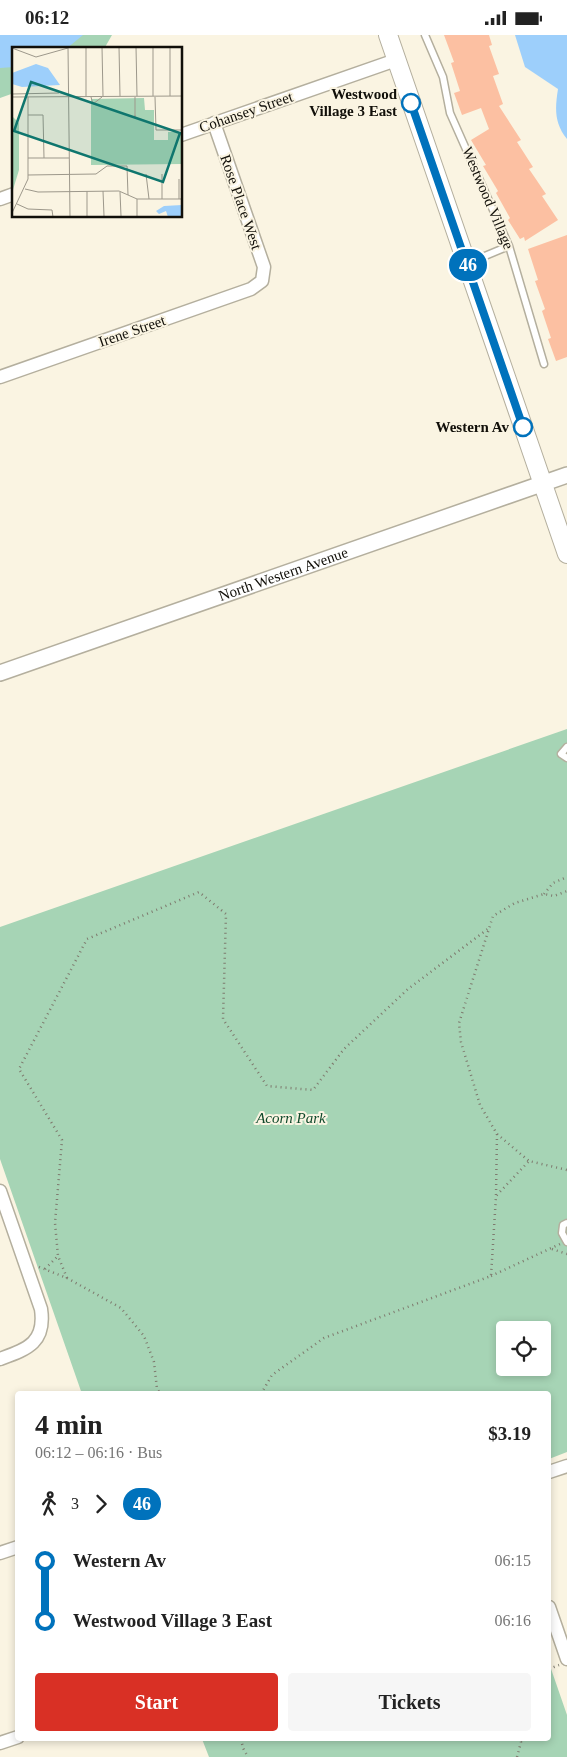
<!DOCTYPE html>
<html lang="en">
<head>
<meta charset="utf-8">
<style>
  body { margin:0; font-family:"Times New Roman",serif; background:#f6f6f6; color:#222; height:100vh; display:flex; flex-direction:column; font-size:19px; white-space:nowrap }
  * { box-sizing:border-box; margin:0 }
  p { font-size:16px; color:#767676 }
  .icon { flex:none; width:28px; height:28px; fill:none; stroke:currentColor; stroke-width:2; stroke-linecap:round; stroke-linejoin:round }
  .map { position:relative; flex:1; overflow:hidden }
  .drawer { position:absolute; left:15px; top:1356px; width:536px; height:350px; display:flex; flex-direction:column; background:#fff; border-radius:5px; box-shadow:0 2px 8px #0003 }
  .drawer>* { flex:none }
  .badge { padding:0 10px; border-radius:16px; font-size:18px; line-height:32px }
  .controls { position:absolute; left:496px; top:1286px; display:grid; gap:10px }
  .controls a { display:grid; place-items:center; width:55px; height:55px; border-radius:5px; background:#fff; box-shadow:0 2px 8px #0003; font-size:25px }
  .map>.badge { position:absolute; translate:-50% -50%; box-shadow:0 0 0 2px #fff }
  .legs { display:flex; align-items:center; gap:8px; height:55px; padding:0 20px; font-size:16px }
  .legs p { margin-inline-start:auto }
  .overview { display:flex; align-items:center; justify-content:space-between; height:85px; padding:0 20px }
  h1 { font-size:28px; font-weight:800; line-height:38px }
  .action { display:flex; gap:10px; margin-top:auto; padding:10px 20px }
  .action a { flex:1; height:58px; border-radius:5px; background:#d93025; color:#fff; font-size:20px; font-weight:800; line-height:58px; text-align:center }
  .action a+a { background:#f6f6f6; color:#222 }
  ul { padding:0 20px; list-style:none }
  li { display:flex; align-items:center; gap:18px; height:60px; font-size:19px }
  li i { display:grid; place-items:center; width:8px; height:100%; margin:0 6px; background:currentColor }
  li i::after { content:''; width:12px; height:12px; margin:-6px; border:4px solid; border-radius:50%; background:#fff }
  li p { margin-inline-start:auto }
  li:first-child i { background:linear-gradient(#0000 50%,currentColor 0) }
  li:last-child i { background:linear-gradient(currentColor 50%,#0000 0) }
  .status { display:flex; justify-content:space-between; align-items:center; height:35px; padding:0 25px; background:#fff; direction:ltr }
  .status svg { height:14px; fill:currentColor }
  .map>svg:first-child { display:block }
  .green { fill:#a6d4b5; fill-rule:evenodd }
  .water { fill:#9dcffb }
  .building { fill:#fcc0a2 }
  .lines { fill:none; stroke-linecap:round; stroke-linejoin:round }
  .service-casing { stroke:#b4af9e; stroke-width:9 }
  .minor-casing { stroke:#b4af9e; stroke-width:15 }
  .tertiary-casing { stroke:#b4af9e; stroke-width:18 }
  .secondary-casing { stroke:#b4af9e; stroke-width:20 }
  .path { stroke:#7e7a6e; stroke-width:2.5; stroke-dasharray:1 4; stroke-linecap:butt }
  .service { stroke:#fff; stroke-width:6 }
  .minor { stroke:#fff; stroke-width:12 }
  .tertiary { stroke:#fff; stroke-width:15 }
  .secondary { stroke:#fff; stroke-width:18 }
  .line-1-casing { stroke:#fff; stroke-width:11 }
  .line-1 { stroke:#0072bc; stroke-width:8 }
  .stop-1-dot { fill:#fff; stroke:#0072bc; stroke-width:2.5 }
  .labels { text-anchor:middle; stroke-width:4; stroke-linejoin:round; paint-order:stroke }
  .stop-label { font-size:15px; font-weight:bold; fill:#110f09; stroke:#faf4e2; text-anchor:end }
  .street-label { font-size:15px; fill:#110f09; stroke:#faf4e2 }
  .park-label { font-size:15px; font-style:italic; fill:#0f492b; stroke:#faf4e2 }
  .inset-road { fill:none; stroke:#9d988b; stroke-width:1 }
  .view { fill:#0f766e; fill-opacity:0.15; stroke:#0f766e; stroke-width:2.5 }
  .inset-edge { fill:none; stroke:#110f09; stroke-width:2.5 }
</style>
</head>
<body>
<div class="status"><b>06:12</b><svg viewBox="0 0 49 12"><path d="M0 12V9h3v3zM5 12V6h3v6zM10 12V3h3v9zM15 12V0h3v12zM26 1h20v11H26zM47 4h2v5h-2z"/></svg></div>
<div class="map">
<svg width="567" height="1722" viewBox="0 0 567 1722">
  <rect width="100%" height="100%" fill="#faf4e2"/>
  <path class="green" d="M0,0H112L104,14H14V58L0,63Z
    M567,694V1417L549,1424V1359H82L0,1124V892ZM505,1295H542V1332H505Z
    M549,1628L567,1680V1722H209L202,1704H549Z"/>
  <path class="water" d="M0,0H83L66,14H14V32L0,33Z
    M515,0H567V104C554,88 555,73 558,54L525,32Z"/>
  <path class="building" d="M444,0H489L492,10L489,11L499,39L493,41L503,69L499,71L521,105L517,107L533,132L529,134L546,159L542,161L558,185L525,206L524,202L520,204L508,185L510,183L496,158L498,156L483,131L486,130L471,105L489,94L481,73L462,80L454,58L460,56L451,28L454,27Z
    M567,200V322L556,326L548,304L551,303L542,276L545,274L535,246L538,245L528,214Z"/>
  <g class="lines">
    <g class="service-casing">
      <path id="service" d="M425,0L443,42L450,78L509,211L544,329
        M468,228L509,211
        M567,712L561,719L567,723
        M567,1188L563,1190L562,1198L567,1207"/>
    </g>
    <g class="minor-casing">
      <path id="minor" d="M181,100L396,25
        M0,164L14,159
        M0,342L251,254L262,246L264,232L214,88
        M0,1156L41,1274C46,1308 27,1314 0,1324
        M549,1437L567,1431
        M0,1518L18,1512
        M549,1572L567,1624
        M0,1708L18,1702"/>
    </g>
    <g class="tertiary-casing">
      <g id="tertiary">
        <path id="s1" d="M0,638L567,440"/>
      </g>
    </g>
    <g class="secondary-casing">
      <path id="secondary" d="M388,0L567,519"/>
    </g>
    <path class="path" d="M544,859L553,848L567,842
      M497,1099L529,1126
      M496,1160L497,1099L480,1070L461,1007L459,988L493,881L515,868L544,859L554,861L567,856
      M552,1214L567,1219
      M39,1232L67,1243L121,1273L144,1301L154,1327L157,1354L161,1359
      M45,1234L58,1221
      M491,1241L560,1209
      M67,1243L58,1221L55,1188L62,1105L19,1034L87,904L199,857L226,879L223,984L267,1051L313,1055L344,1014L408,954L489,893
      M261,1359L272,1340L324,1303L491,1241L496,1161L529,1126L567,1135
      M549,1634L559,1630
      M241,1704L243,1713L248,1722
      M517,1722L521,1707L519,1704"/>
    <use href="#service" class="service"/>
    <use href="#minor" class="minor"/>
    <use href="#tertiary" class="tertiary"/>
    <use href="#secondary" class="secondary"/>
  </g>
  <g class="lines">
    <g class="line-1-casing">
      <path id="line-1" d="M411,68L523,392"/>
    </g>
    <use href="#line-1" class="line-1"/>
  </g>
  <g class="stop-1-dot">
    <circle cx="411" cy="68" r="9"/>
    <circle cx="523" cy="392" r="9"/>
  </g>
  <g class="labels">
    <g class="stop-label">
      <text x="397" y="64">Westwood<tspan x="397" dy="17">Village 3 East</tspan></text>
      <text x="509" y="397">Western Av</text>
    </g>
    <g class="street-label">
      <text transform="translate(246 77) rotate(-19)" y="5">Cohansey Street</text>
      <text transform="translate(488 163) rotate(67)" y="5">Westwood Village</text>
      <text transform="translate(241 167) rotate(71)" y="5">Rose Place West</text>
      <text transform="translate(132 296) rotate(-19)" y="5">Irene Street</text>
      <text dy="5" stroke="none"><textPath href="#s1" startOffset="300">North Western Avenue</textPath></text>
    </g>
    <g class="park-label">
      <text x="291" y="1088">Acorn Park</text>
    </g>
  </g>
  <g transform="translate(12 12)">
    <rect width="170" height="170" fill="#faf4e2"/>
    <path d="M132,51L133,63H142V93H156V85H170V117L79,118V52ZM0,69L7,76V123L0,146Z" fill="#a6d4b5"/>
    <path d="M24,17L36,21L48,38L10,40L0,37V26ZM170,158V169L166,170H156L154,164L147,167L144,164L152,159Z" fill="#9dcffb"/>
    <path class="inset-road" d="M56,0L58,170M74,0V49M90,0L91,49M107,0L108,49M124,0L125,49M141,0V49M158,0V49M0,1L24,10L56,1M0,47L47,46M0,50L170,49M79,50L81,57L90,50M123,50V71V68M143,50L144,83H170M16,68H31L32,111M16,111H57M134,127L137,152M150,127V152M16,128L84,127L95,119H115L116,148M13,142L26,145L107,144L125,152H170M75,144V169M91,144L92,169M108,145L109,169M125,152V170M167,152V132M5,157L16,162L40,163L41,170M0,166L16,132V50"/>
    <path class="view" d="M19,35L168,86L151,135L2,84Z"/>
    <rect width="170" height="170" class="inset-edge"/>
  </g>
</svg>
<div class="controls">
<a><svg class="icon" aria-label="locate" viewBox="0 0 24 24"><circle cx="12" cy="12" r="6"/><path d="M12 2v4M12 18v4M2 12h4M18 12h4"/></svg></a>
</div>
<b class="badge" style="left:468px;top:230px;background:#0072bc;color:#fff">46</b>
<section class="drawer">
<div class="overview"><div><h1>4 min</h1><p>06:12 – 06:16 · Bus</p></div><b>$3.19</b></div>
<div class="legs"><svg class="icon" aria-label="walk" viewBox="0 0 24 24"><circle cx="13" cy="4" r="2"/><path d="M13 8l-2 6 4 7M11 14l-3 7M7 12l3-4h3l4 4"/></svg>3<svg class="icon" aria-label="forward" viewBox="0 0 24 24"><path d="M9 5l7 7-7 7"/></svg><b class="badge" style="background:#0072bc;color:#fff">46</b></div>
<ul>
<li><i style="color:#0072bc"></i><b>Western Av</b><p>06:15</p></li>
<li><i style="color:#0072bc"></i><b>Westwood Village 3 East</b><p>06:16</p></li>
</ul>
<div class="action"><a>Start</a><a>Tickets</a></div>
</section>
</div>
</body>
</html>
